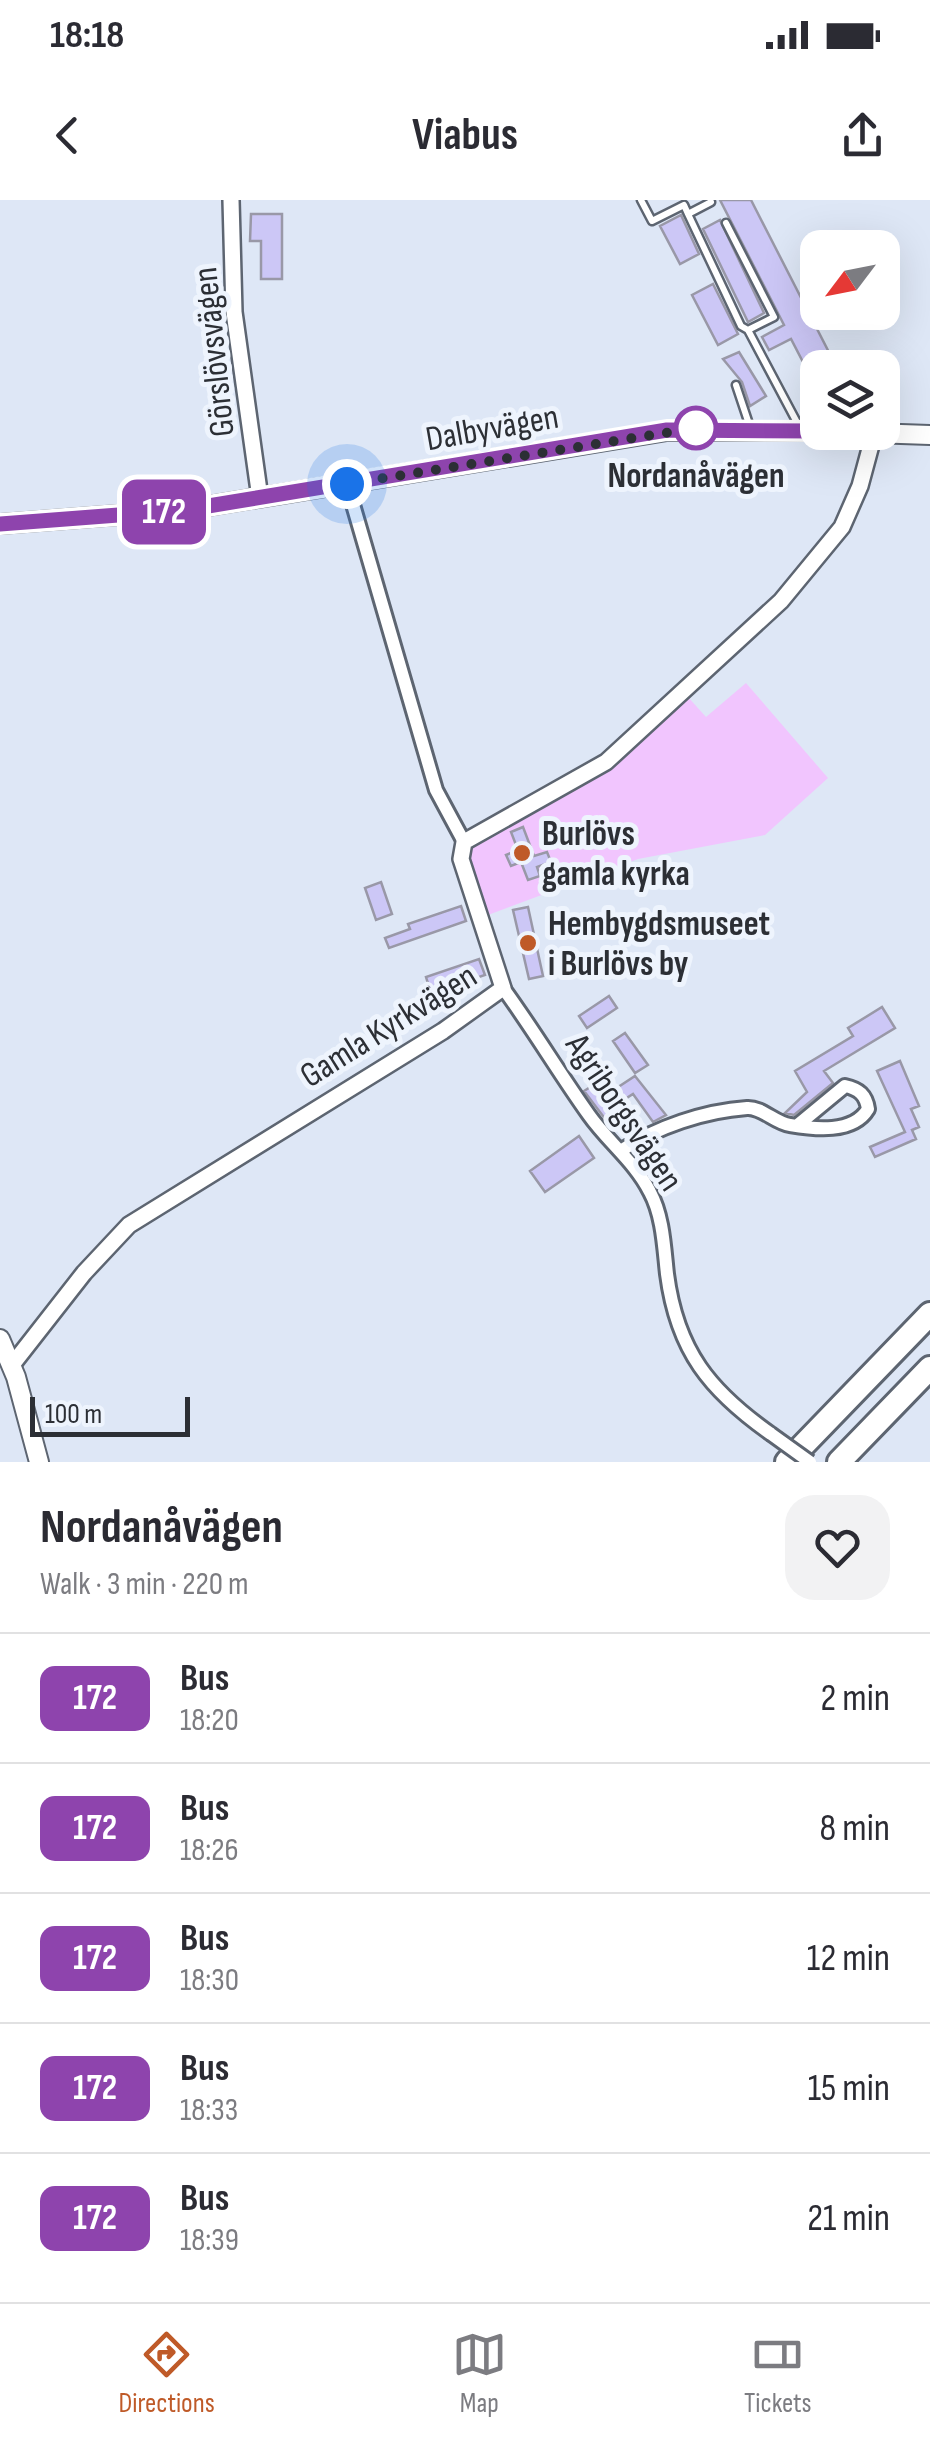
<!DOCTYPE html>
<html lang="en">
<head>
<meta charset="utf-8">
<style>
  body { margin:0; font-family:"Sofia Sans Condensed",sans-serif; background:#f2f2f3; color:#2b2b33; height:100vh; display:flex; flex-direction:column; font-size:38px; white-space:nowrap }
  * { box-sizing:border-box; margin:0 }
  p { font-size:32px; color:#7c7c81 }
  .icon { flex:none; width:55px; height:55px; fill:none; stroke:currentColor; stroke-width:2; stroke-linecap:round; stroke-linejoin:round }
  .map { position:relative; height:1262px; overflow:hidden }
  .side { display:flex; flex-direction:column; background:#fff; flex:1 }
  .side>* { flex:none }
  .badge { padding:0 20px; border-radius:15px; font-size:35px; line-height:65px }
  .needle { width:65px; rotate:238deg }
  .fabs { position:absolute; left:800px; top:30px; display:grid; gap:20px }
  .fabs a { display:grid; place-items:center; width:100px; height:100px; border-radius:20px; background:#fff; box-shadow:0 10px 40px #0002; font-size:50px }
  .scale { position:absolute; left:30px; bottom:25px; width:160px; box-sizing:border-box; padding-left:10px; border:5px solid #2c2f35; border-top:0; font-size:28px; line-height:35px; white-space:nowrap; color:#2c2f35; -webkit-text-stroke:8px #eef4fd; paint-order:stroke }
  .you { position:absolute; width:50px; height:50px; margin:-25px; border:8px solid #fff; border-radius:50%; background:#1a73e8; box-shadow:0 0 0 15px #1a73e833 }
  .map>.badge { position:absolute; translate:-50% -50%; box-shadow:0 0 0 5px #fff }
  .round { display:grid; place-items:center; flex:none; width:105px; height:105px; border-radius:30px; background:#f2f2f3 }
  .summary { display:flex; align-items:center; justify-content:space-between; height:170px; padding:0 40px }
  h1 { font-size:48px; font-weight:700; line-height:75px }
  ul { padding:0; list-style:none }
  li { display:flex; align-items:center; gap:30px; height:130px; padding:0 40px; border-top:2px solid #e1e1e2 }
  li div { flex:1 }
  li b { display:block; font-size:38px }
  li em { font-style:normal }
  li .badge { min-width:110px; font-weight:700; text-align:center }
  .status { display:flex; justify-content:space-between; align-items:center; height:70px; padding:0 50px; background:#fff; direction:ltr }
  .status svg { height:28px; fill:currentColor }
  header { display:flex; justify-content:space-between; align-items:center; height:130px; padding:0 40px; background:#fff; font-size:45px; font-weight:700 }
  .dock { display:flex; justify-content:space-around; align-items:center; height:140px; border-top:2px solid #e1e1e2; background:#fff; font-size:28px; color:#7c7c81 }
  .dock a { display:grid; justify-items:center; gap:5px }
  .dock .current { color:#bf5a28 }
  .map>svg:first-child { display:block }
  .green { fill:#f1c5fe }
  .building { fill:#ccc7f6; stroke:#9998a7; stroke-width:2.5 }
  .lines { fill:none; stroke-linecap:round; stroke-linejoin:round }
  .service-casing { stroke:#5d6571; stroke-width:11 }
  .minor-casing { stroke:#5d6571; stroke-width:18 }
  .tertiary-casing { stroke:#5d6571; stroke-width:20 }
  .secondary-casing { stroke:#5d6571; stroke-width:22 }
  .motorway-casing { stroke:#5d6571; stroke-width:28 }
  .service { stroke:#fff; stroke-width:6 }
  .minor { stroke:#fff; stroke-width:12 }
  .tertiary { stroke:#fff; stroke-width:15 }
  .secondary { stroke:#fff; stroke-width:18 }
  .motorway { stroke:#fff; stroke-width:22 }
  .minor-bridge-casing { stroke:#5d6571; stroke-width:18; stroke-linecap:butt }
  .minor-bridge { stroke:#fff; stroke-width:12 }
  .line-casing { stroke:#fff; stroke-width:22 }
  .line { stroke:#8e44ad; stroke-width:15 }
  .walk { stroke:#2c2f35; stroke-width:10; stroke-dasharray:0 18 }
  .stop-dot { fill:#fff; stroke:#8e44ad; stroke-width:5 }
  .poi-dot { fill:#bf5a28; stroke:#eef4fd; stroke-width:4 }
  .labels { text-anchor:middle; stroke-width:10; stroke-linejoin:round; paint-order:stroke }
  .street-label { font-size:35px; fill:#2c2f35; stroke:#eef4fd }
  .stop-label { font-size:35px; font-weight:bold; fill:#2c2f35; stroke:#eef4fd }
  .poi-label { font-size:35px; font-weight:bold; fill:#2c2f35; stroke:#eef4fd; text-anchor:start }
</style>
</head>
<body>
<div class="status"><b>18:18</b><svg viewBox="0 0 49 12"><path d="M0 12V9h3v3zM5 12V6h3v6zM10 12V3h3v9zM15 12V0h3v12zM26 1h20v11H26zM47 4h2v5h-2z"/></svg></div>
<header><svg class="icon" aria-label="back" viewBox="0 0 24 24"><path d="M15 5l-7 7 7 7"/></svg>Viabus<svg class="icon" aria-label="share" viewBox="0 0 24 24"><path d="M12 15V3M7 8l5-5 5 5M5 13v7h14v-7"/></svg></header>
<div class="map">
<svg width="930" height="1262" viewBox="0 0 930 1262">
  <rect width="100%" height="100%" fill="#dee7f6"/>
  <path class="green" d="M746,483L828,578L765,635L638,659L488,715L467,655L471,642L531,615L607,569L688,497L706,517Z"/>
  <path class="building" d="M720,0H751L837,168H818V191L791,139L769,150L762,137L784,125Z
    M251,14H282V79H261V41H250Z
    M681,15L699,54L680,64L660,26Z
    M720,20L764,113L748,122L703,29Z
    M713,84L738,134L718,145L692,95Z
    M739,152L766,196L750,206L742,182L723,159Z
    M523,627L534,656L547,652L551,662L537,667L540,676L528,680L521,662L511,666L506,655L518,650L511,632Z
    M381,682L392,714L376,720L365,688Z
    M461,706L466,721L389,748L385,738L410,729L408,724Z
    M528,707L543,776L529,779L513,710Z
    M479,759L485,775L431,793L426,777Z
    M609,796L617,808L587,828L579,816Z
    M882,807L895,828L824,871L833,883L794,915L785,913L807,892L795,871L853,836L848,828Z
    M625,833L648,865L635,873L613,841Z
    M900,861L919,906L911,909L919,927L912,930L916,939L875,957L870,947L905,932L877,871Z
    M635,876L666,915L653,922L633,894L608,910L614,920L609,924L584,891L592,886L600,899Z
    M579,936L594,958L545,992L530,971Z"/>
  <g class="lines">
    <g class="service-casing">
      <path id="service" d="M641,0L652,21L684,5L688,14
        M711,2L688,14L741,126L748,130L801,230
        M726,23L774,117L748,130
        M736,185L750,227"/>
    </g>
    <g class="minor-casing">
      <path id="minor" d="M347,284L436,590L464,642
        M503,788C533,829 559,873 589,915C608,942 635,962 650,992C663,1016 664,1047 667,1074C677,1151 710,1191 771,1234
        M622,950C657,927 704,911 747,908C762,907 775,923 790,925C814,929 853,934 868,909C866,895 859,889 845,886L799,924"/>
    </g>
    <g class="tertiary-casing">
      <path id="tertiary" d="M231,0L234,112L260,298
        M12,1165L84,1073L129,1025L443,831L503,788L461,659L464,642L606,562L781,401L842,327L860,286L874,234"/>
    </g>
    <g class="secondary-casing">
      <path id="secondary" d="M843,232L930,235
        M0,324L184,310L667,231H818
        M0,1139L16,1177L39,1262"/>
    </g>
    <g class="motorway-casing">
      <path id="motorway" d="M787,1262L930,1114
        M839,1262L930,1168"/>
    </g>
    <use href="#service" class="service"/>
    <use href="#minor" class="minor"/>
    <use href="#tertiary" class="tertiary"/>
    <use href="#secondary" class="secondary"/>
    <use href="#motorway" class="motorway"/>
    <g class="minor-bridge-casing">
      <path id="minor-bridge" d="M771,1234L810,1262"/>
    </g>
    <use href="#minor-bridge" class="minor-bridge"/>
  </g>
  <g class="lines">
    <g class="line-casing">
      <path id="line" d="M0,324L184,310L667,230L818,231"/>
    </g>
    <use href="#line" class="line"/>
    <path class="walk" d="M347,284L696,228"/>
  </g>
  <circle class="stop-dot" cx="696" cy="228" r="20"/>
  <g class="poi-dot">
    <circle cx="522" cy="653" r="10"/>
    <circle cx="528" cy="743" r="10"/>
  </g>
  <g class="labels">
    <g class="street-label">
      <text transform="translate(213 152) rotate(-96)" y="12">Görslövsvägen</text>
      <text transform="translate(492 227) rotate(-10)" y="12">Dalbyvägen</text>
      <text transform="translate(388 825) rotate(-32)" y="12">Gamla Kyrkvägen</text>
      <text transform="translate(625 912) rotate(56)" y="12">Agriborgsvägen</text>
    </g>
    <g class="stop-label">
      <text x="696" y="287">Nordanåvägen</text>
    </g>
    <g class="poi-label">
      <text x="542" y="645">Burlövs<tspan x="542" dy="40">gamla kyrka</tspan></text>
      <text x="548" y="735">Hembygdsmuseet<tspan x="548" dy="40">i Burlövs by</tspan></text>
    </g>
  </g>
</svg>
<div class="fabs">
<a><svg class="needle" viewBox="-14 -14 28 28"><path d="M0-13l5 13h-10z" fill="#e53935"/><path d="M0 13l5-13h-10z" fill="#7c7c81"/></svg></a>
<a><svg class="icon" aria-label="layers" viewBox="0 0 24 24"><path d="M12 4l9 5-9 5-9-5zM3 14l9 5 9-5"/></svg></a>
</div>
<div class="scale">100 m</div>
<div class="you" style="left:347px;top:284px"></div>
<b class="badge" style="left:164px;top:312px;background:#8e44ad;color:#fff">172</b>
</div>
<section class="side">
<div class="summary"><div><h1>Nordanåvägen</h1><p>Walk · 3 min · 220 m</p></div><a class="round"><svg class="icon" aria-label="heart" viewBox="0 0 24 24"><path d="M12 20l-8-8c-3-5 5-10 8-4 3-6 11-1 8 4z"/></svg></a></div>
<ul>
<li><span class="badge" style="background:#8e44ad;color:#fff">172</span><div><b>Bus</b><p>18:20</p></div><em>2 min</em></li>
<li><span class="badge" style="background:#8e44ad;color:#fff">172</span><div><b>Bus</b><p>18:26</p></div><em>8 min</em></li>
<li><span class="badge" style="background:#8e44ad;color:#fff">172</span><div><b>Bus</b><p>18:30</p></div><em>12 min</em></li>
<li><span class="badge" style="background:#8e44ad;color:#fff">172</span><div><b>Bus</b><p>18:33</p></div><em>15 min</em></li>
<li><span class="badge" style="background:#8e44ad;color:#fff">172</span><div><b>Bus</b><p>18:39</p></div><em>21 min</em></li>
</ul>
</section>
<nav class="dock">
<a class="current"><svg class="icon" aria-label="directions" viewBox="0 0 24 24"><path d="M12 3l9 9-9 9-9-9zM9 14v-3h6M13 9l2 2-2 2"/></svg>Directions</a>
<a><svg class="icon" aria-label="map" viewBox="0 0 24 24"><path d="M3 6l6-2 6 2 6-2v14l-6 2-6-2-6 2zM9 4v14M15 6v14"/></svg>Map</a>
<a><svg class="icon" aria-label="tickets" viewBox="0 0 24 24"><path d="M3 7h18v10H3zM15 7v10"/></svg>Tickets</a>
</nav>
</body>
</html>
